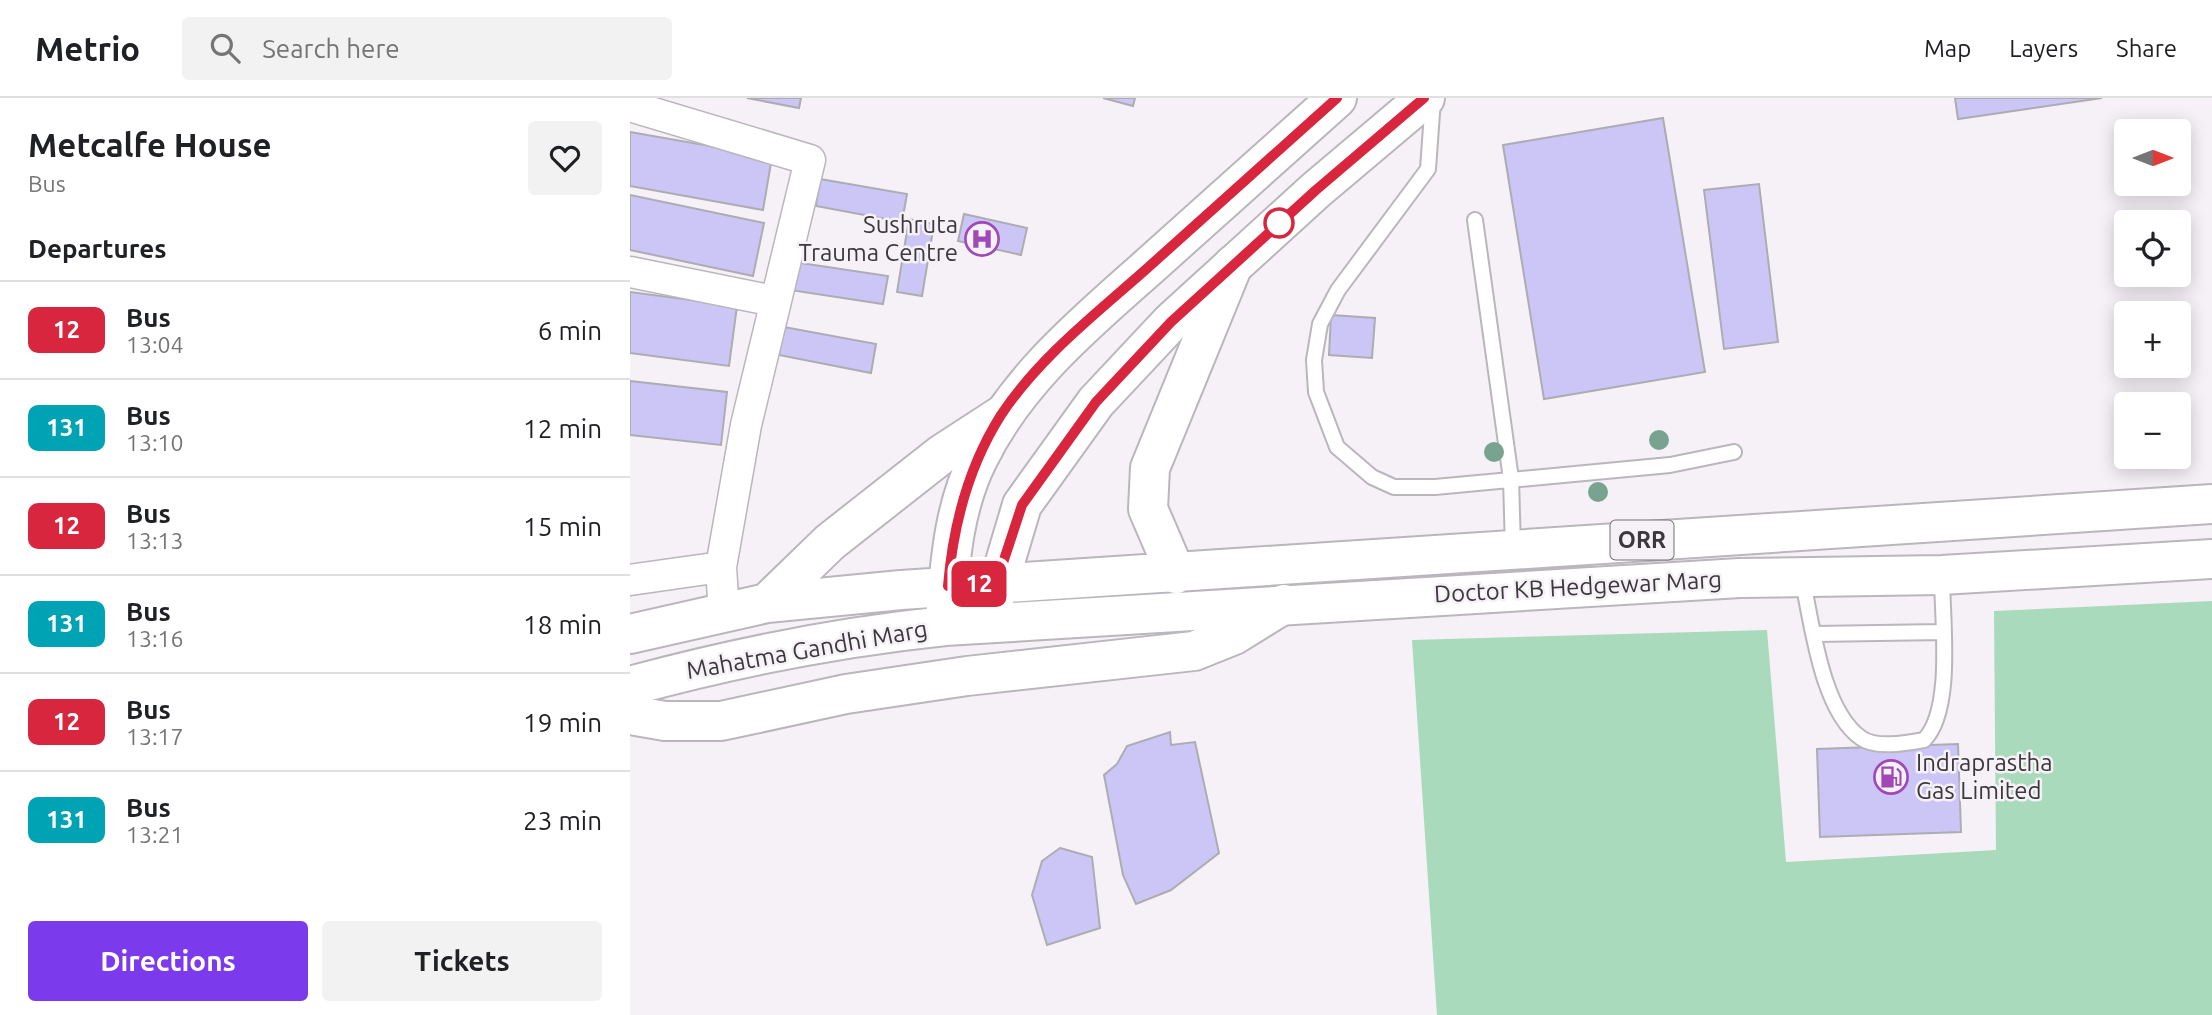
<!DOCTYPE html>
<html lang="en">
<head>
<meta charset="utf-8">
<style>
  body { margin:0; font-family:Ubuntu,sans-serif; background:#f2f2f2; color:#202124; height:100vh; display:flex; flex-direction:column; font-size:26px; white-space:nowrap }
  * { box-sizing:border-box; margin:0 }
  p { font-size:23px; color:#757577 }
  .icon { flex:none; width:38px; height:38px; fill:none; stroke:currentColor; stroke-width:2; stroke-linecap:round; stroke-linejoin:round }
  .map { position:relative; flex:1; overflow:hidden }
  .details { display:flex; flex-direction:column; background:#fff; width:630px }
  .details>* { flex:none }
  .badge { padding:0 14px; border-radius:10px; font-size:24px; line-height:46px }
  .needle { width:46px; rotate:90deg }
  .buttons { position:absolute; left:1484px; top:21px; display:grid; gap:14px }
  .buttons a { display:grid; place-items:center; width:77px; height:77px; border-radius:7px; background:#fff; box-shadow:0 4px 18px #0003; font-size:35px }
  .map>.badge { position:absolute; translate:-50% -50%; box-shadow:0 0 0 4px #fff }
  h2 { padding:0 28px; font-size:26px; line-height:63px }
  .round { display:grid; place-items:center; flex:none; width:74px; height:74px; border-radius:7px; background:#f2f2f2 }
  .summary { display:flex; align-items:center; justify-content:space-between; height:119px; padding:0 28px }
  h1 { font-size:33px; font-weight:600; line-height:52px }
  .primary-button { display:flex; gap:14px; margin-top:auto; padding:14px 28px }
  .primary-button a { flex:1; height:80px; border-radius:7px; background:#7c3aed; color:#fff; font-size:28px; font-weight:600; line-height:80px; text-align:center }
  .primary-button a+a { background:#f2f2f2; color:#202124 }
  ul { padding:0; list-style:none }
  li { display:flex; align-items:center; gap:21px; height:98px; padding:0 28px; border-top:2px solid #e0e0e0 }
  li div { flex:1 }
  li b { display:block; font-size:26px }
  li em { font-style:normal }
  li .badge { min-width:77px; font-weight:700; text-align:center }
  header { display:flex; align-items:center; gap:42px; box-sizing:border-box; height:98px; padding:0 35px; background:#fff; border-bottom:2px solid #e0e0e0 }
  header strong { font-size:33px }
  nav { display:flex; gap:38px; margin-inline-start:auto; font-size:24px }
  .search { width:490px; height:63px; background:#f2f2f2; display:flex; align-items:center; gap:18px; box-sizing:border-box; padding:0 24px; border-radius:7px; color:#757577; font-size:26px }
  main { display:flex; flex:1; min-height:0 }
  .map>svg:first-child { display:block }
  .green { fill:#a9dabb }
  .building { fill:#ccc6f7; stroke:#adacb2; stroke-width:2 }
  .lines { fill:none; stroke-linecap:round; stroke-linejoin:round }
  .lane-casing { stroke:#bab6bb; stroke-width:18 }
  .street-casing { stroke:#bab6bb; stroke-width:33 }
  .primary-casing { stroke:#bab6bb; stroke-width:42 }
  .highway-casing { stroke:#bab6bb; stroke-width:42 }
  .lane { stroke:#fff; stroke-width:14 }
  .street { stroke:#fff; stroke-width:30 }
  .primary { stroke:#fff; stroke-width:38 }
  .highway { stroke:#fff; stroke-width:38 }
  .tree { fill:#78a391 }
  .line-casing { stroke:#fff; stroke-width:16 }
  .line { stroke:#d7263d; stroke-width:10 }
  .stop-dot { fill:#fff; stroke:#d7263d; stroke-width:3.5 }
  .labels { text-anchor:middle; stroke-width:5; stroke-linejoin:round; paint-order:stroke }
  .shield { fill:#f5f1f6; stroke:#737073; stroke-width:2 }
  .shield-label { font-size:23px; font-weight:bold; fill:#3b393b }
  .poi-label { font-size:24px; fill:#3b393b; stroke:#f5f1f6; text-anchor:end }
  .street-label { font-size:24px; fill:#3b393b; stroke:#f5f1f6 }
</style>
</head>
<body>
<header>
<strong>Metrio</strong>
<div class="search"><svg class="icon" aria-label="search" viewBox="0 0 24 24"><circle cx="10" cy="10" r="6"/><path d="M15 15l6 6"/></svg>Search here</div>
<nav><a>Map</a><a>Layers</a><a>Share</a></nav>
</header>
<main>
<section class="details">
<div class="summary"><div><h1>Metcalfe House</h1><p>Bus</p></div><a class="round"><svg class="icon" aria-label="heart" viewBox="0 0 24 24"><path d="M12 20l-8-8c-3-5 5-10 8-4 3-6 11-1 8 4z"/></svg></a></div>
<h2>Departures</h2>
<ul>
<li><span class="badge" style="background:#d7263d;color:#fff">12</span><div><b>Bus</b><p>13:04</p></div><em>6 min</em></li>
<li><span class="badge" style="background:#00a3b4;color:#fff">131</span><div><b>Bus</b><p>13:10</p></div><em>12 min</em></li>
<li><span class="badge" style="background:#d7263d;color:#fff">12</span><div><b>Bus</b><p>13:13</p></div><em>15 min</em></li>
<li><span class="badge" style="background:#00a3b4;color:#fff">131</span><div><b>Bus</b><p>13:16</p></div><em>18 min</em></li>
<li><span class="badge" style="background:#d7263d;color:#fff">12</span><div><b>Bus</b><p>13:17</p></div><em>19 min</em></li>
<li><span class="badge" style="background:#00a3b4;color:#fff">131</span><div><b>Bus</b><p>13:21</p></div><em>23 min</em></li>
</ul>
<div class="primary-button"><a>Directions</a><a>Tickets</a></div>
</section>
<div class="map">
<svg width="1582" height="917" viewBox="0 0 1582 917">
  <rect width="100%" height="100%" fill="#f5f1f6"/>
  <path class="green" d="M1582,503V917H807L782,542L1137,532L1156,764L1366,752L1364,513Z"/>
  <path class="building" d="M117,0H171L169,10Z
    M473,0H505L503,8Z
    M1325,0H1472L1328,21Z
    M1033,20L1075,274L914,301L873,47Z
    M0,34L142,59L133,112L0,88Z
    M190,81L277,96L272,124L186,108Z
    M1129,86L1148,244L1094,251L1074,92Z
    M0,97L134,125L123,178L0,152Z
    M334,116L397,130L391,157L328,143Z
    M279,121L304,126L292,198L267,194Z
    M164,164L258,178L253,206L160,192Z
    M0,194L107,208L99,268L0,255Z
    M701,217L745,220L742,260L699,257Z
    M154,229L246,246L241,275L149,257Z
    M0,283L97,294L91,347L0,337Z
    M540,634L541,647L565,644L589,755L541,792L506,806L493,777L474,677L487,666L497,648Z
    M1328,646L1331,734L1190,739L1187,651Z
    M430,750L462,759L470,830L417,847L402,797L412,763Z"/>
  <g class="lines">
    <g class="lane-casing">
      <path id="lane" d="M803,1L798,71L708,192L690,226L684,262L686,294L707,349L742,379L764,389H805L1040,367L1104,354
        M845,122L881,381L883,450
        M1172,480C1182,524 1191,612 1231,640C1246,651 1277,645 1294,642C1324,612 1312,520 1312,479
        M1185,536L1312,534"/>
    </g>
    <g class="street-casing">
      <path id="street" d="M0,8L180,62L116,327L91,469
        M0,174L144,203
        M0,482L91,469L94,515"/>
    </g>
    <g class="primary-casing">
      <path id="primary" d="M359,518L392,407L466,304L541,224L686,92L795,0
        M315,521C320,466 323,411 348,361C388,279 458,223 524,164C585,109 646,55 707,0
        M0,617L35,623H91L216,596L337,578L564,553L604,537L654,506"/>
    </g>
    <g class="highway-casing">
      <path id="highway" d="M546,476L518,411L520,370L603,167
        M137,505L200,444L312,356L372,317
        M0,536L137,505L271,492L1582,406
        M0,588C103,560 208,539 315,528L1110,480L1312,477L1582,461"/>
    </g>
    <use href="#lane" class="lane"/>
    <use href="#street" class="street"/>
    <use href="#primary" class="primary"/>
    <use href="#highway" class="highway"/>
  </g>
  <g class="tree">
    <circle cx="1029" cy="342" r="10"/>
    <circle cx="864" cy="354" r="10"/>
    <circle cx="968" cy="394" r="10"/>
  </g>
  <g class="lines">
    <g class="line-casing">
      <path id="line" d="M707,0C642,58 578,116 513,174C463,218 408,261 371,317C338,369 323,428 318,488L366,486L392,407L466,304L541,224L686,92L794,0"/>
    </g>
    <use href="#line" class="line"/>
  </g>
  <defs>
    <g id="hospital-ring" transform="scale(1.75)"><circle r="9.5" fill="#f5f1f6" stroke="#9f48b6" stroke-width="1.5"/><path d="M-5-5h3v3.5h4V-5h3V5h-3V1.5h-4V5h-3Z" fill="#9f48b6"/></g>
    <g id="fuel-ring" transform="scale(1.75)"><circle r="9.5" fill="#f5f1f6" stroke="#9f48b6" stroke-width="1.5"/><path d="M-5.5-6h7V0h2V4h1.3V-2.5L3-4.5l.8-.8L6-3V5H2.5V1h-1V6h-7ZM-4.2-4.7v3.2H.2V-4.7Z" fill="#9f48b6"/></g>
  </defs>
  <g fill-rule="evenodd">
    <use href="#hospital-ring" x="352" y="141"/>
    <use href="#fuel-ring" x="1261" y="679"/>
  </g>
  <circle class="stop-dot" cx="649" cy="125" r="14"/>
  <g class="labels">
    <rect class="shield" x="980.5" y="422.5" width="63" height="39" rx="5"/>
    <g class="shield-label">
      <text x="1012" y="450">ORR</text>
    </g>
    <g class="poi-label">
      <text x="328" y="135">Sushruta<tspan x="328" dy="28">Trauma Centre</tspan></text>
      <text x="1286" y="673" text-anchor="start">Indraprastha<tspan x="1286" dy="28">Gas Limited</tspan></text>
    </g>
    <g class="street-label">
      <text transform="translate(948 489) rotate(-3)" y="8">Doctor KB Hedgewar Marg</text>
      <text transform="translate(177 552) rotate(-10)" y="8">Mahatma Gandhi Marg</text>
    </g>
  </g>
</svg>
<div class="buttons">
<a><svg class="needle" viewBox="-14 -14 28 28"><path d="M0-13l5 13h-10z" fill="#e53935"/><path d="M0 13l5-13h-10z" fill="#757577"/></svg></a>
<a><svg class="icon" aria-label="locate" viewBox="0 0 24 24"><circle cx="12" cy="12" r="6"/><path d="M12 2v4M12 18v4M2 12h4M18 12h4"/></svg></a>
<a>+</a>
<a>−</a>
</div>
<b class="badge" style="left:349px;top:486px;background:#d7263d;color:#fff">12</b>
</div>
</main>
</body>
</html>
